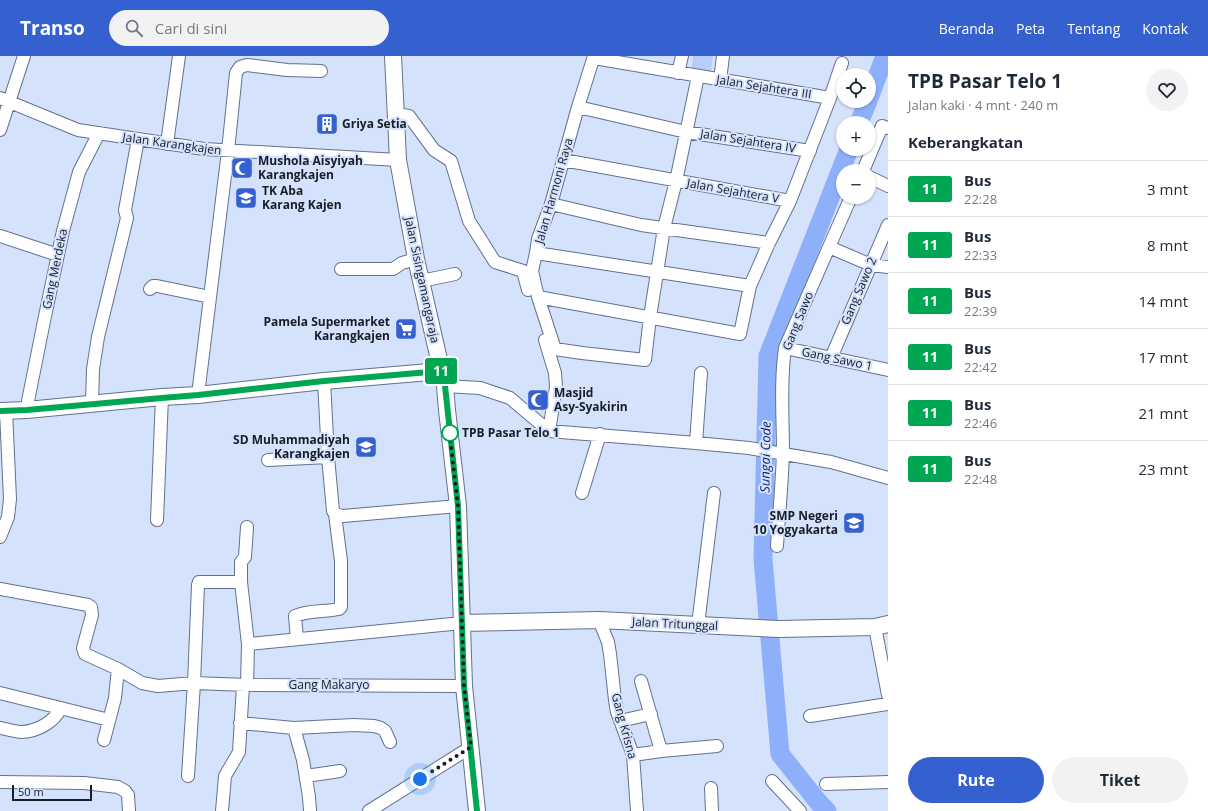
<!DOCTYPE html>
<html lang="id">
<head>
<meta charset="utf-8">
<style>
  body { margin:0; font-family:"Open Sans",sans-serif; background:#f2f2f3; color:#1f2937; height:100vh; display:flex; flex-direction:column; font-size:15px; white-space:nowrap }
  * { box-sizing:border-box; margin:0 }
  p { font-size:13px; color:#747a83 }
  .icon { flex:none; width:22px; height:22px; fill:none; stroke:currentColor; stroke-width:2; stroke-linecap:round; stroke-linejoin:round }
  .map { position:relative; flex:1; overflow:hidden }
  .side { display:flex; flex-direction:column; background:#fff; width:320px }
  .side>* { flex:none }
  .badge { padding:0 8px; border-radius:3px; font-size:14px; line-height:26px }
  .fabs { position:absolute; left:836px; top:12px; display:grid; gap:8px }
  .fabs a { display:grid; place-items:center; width:40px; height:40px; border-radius:50%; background:#fff; box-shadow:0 1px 3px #0004; font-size:20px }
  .scale { position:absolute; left:12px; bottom:10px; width:80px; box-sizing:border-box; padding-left:4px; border:2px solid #171c28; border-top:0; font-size:11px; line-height:14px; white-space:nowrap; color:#171c28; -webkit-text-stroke:3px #d5e2fc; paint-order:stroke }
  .you { position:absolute; width:20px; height:20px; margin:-10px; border:3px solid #fff; border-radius:50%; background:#1a73e8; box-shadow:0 0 0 6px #1a73e833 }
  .map>.badge { position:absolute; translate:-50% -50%; box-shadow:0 0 0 2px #fff }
  h2 { padding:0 20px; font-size:15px; line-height:36px }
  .round { display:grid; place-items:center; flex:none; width:42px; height:42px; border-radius:21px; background:#f2f2f3 }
  .headline { display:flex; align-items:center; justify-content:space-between; height:68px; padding:0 20px }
  h1 { font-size:19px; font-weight:700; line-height:30px }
  .button { display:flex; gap:8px; margin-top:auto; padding:8px 20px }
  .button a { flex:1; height:46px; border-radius:24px; background:#3560d0; color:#fff; font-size:16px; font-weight:700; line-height:46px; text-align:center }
  .button a+a { background:#f2f2f3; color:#1f2937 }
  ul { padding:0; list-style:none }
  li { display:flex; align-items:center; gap:12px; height:56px; padding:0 20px; border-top:1px solid #e0e1e3 }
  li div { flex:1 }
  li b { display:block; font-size:15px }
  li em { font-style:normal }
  li .badge { min-width:44px; font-weight:700; text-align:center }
  header { display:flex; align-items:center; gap:24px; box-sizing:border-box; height:56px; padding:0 20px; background:#3560d0; color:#fff }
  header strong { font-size:19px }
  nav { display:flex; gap:22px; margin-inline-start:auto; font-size:14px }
  .search { width:280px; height:36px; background:#f2f2f3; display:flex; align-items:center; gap:10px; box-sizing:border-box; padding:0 14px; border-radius:22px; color:#747a83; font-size:15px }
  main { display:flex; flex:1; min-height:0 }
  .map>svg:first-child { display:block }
  .green { fill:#b6ccfb }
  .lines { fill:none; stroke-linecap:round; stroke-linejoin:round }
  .river { stroke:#8eb0fb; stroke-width:19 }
  .street-casing { stroke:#63718e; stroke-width:14 }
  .secondary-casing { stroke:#63718e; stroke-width:18 }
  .street { stroke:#fff; stroke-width:12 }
  .secondary { stroke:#fff; stroke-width:16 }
  .line-casing { stroke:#fff; stroke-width:9 }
  .line { stroke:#00a651; stroke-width:6 }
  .walk { stroke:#171c28; stroke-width:4; stroke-dasharray:0 7.2 }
  .stop-dot { fill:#fff; stroke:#00a651; stroke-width:2 }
  .labels { text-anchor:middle; stroke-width:4; stroke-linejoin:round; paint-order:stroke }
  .street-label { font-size:12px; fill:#171c28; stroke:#d5e2fc }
  .poi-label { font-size:12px; font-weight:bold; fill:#171c28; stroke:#d5e2fc; text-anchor:start }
  .stop-label { font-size:12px; font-weight:bold; fill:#171c28; stroke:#d5e2fc; text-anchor:start }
  .water-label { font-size:13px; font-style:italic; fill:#0a2376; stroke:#d5e2fc }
</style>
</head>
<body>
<header>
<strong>Transo</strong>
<div class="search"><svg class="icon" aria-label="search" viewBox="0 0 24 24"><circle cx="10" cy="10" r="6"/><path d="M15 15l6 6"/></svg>Cari di sini</div>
<nav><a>Beranda</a><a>Peta</a><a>Tentang</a><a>Kontak</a></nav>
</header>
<main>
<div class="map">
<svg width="888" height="755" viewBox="0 0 888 755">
  <rect width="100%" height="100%" fill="#d5e2fc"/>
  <path class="green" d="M693,0H713L711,15L692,12Z"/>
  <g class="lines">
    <path class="river" d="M869,42L885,0
      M859,67L868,45
      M827,755L819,747L780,698L763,503L768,300L849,93"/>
    <g class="street-casing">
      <path id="street" d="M594,0L578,51L551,148L538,183L536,197L532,215L538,241L555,293L582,297L645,304L650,261L664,172L676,125L698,20
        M594,2L830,42
        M678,17L682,0
        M720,24L723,0
        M0,42L78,74L204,93L398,104
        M578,51L686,76L810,95
        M396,58L409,60L434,94L451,105L469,165L495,206L523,215L528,234
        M0,74L24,0
        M167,88L179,0
        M563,104L790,145
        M863,115L882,70L888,72
        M869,121L888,130
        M551,148L641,169L769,187
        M0,180L58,199
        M829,191L871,209L888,211
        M536,197L750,230
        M341,213H393L402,207L416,203
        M421,225L455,218
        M150,233L153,230H157L210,241
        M538,241L740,278L750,230L769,187L790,145L830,42L842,7
        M545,284L555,317L556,331L549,375
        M785,292L888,314
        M831,302L888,169
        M324,325L328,401L333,455L335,458L343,460L458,450
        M445,330L480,332L510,342L549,375L696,387L749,392L831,406L888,422
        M198,339L228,95L236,17L240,11L247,9L287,14L321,15
        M92,348L93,313L98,281L127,162L125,154L138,83
        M27,354L28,345L44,265L63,175L79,116L99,77
        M696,387L701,317
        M268,404L328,401
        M582,437L600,378
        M157,464L162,341
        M247,471L245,501L241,506V526L248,588L247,629
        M0,481L8,461L10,443L6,355
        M777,490C779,459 782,427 783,396C783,362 780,326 785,292L829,191L851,141
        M0,533L88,549L91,551L92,559L83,592L85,598L118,613L142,627L158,630L194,627L247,629L464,630
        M599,564L608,586L610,598L615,644L617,656L633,699L637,755
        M698,569L714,437
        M875,571L888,639
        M297,583L295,560C308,554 325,556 339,553L341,551V505L335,458
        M248,588L462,567
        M641,625L661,695
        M0,637L109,664
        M810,660L888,648
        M620,665L651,658
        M240,667L294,672L354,669L374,670L381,672L385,675L390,686
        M0,672C7,673 15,676 22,676C38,675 54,666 61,652
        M294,672L303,704L309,741L310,755
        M104,684L115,642L118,613
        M633,699L661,695L717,690
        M188,720L194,627L198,529L199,526H241
        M306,720L340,715
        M772,725L800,755
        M0,726L84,727L118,731L125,735L128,739L129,755
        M826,728L888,726
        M711,732L712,755
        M222,755L225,720L239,696L243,629
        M369,755L471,691"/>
    </g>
    <g class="secondary-casing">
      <path id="secondary" d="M393,0L398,104L416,203L445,330L447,354L458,450L464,630L477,755
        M0,355L27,354L162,341L198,339L324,325L441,315
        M462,567L599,564L779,573L875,571L888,568"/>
    </g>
    <use href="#street" class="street"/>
    <use href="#secondary" class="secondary"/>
  </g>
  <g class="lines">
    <g class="line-casing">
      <path id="line" d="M0,355L27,354L162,342L198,339L324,325L441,315L445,330L458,450L464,630L477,755"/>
    </g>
    <use href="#line" class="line"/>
    <path class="walk" d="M420,723L471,691L464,630L458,450L449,373L450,377"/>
  </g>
  <defs>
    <g id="building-square" transform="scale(1.15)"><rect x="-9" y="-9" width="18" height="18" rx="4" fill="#3560d0" stroke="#d5e2fc"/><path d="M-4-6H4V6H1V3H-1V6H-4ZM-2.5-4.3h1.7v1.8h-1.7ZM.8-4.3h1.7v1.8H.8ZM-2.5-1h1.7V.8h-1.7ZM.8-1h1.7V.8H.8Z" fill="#fff"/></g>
    <g id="mosque-square" transform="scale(1.15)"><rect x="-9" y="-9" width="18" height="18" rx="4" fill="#3560d0" stroke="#d5e2fc"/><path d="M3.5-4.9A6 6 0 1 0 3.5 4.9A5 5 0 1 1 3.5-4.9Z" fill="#fff"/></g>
    <g id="school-square" transform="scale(1.15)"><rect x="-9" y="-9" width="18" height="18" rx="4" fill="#3560d0" stroke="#d5e2fc"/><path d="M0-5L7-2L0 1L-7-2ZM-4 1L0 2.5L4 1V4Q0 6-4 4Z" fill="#fff"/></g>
    <g id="supermarket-square" transform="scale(1.15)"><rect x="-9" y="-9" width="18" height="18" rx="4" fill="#3560d0" stroke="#d5e2fc"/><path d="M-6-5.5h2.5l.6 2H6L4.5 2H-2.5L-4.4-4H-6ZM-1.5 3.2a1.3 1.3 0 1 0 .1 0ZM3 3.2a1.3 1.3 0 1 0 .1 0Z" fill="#fff"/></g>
  </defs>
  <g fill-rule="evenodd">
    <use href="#building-square" x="327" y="68"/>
    <use href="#mosque-square" x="242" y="112"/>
    <use href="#school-square" x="246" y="142"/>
    <use href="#supermarket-square" x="406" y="273"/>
    <use href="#mosque-square" x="538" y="344"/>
    <use href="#school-square" x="366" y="391"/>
    <use href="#school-square" x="854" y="467"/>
  </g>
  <circle class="stop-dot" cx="450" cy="377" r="8"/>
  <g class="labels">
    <g class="street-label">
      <text transform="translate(764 31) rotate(9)" y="4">Jalan Sejahtera III</text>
      <text transform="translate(748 85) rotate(9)" y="4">Jalan Sejahtera IV</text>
      <text transform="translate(172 88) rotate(8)" y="4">Jalan Karangkajen</text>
      <text transform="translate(554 135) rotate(-74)" y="4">Jalan Harmoni Raya</text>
      <text transform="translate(733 135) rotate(10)" y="4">Jalan Sejahtera V</text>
      <text transform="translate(55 213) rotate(-78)" y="4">Gang Merdeka</text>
      <text transform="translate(422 224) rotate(78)" y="4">Jalan Sisingamangaraja</text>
      <text transform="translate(859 235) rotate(-67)" y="4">Gang Sawo 2</text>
      <text transform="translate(798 265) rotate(-68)" y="4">Gang Sawo</text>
      <text transform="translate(837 303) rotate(12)" y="4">Gang Sawo 1</text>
      <text transform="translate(675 568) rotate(3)" y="4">Jalan Tritunggal</text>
      <text x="329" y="633">Gang Makaryo</text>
      <text transform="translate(624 670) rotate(75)" y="4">Gang Krisna</text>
    </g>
    <g class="poi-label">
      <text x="342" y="72">Griya Setia</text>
      <text x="258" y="109">Mushola Aisyiyah<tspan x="258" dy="14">Karangkajen</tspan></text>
      <text x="262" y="139">TK Aba<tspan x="262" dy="14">Karang Kajen</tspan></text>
      <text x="390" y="270" text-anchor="end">Pamela Supermarket<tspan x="390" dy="14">Karangkajen</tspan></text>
      <text x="554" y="341">Masjid<tspan x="554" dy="14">Asy-Syakirin</tspan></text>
      <text x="350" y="388" text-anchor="end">SD Muhammadiyah<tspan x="350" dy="14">Karangkajen</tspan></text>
      <text x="838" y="464" text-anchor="end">SMP Negeri<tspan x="838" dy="14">10 Yogyakarta</tspan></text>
    </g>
    <g class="stop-label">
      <text x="462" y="381">TPB Pasar Telo 1</text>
    </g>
    <g class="water-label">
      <text transform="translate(765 401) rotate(-89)" y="5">Sungai Code</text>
    </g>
  </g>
</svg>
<div class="fabs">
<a><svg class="icon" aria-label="locate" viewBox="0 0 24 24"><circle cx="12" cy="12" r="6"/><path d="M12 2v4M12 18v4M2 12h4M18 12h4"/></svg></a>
<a>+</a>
<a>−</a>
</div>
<div class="scale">50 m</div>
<div class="you" style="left:420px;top:723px"></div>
<b class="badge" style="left:441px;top:315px;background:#00a651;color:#fff">11</b>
</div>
<section class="side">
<div class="headline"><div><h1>TPB Pasar Telo 1</h1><p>Jalan kaki · 4 mnt · 240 m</p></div><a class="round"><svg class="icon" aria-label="heart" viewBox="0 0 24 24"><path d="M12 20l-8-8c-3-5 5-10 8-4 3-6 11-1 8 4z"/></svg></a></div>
<h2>Keberangkatan</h2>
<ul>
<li><span class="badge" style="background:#00a651;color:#fff">11</span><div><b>Bus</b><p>22:28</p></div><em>3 mnt</em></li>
<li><span class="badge" style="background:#00a651;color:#fff">11</span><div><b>Bus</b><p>22:33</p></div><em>8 mnt</em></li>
<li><span class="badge" style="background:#00a651;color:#fff">11</span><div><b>Bus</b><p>22:39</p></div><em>14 mnt</em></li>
<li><span class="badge" style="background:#00a651;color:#fff">11</span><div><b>Bus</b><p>22:42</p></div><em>17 mnt</em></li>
<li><span class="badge" style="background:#00a651;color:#fff">11</span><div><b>Bus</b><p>22:46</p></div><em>21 mnt</em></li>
<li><span class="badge" style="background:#00a651;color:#fff">11</span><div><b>Bus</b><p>22:48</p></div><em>23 mnt</em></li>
</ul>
<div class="button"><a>Rute</a><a>Tiket</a></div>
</section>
</main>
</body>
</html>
